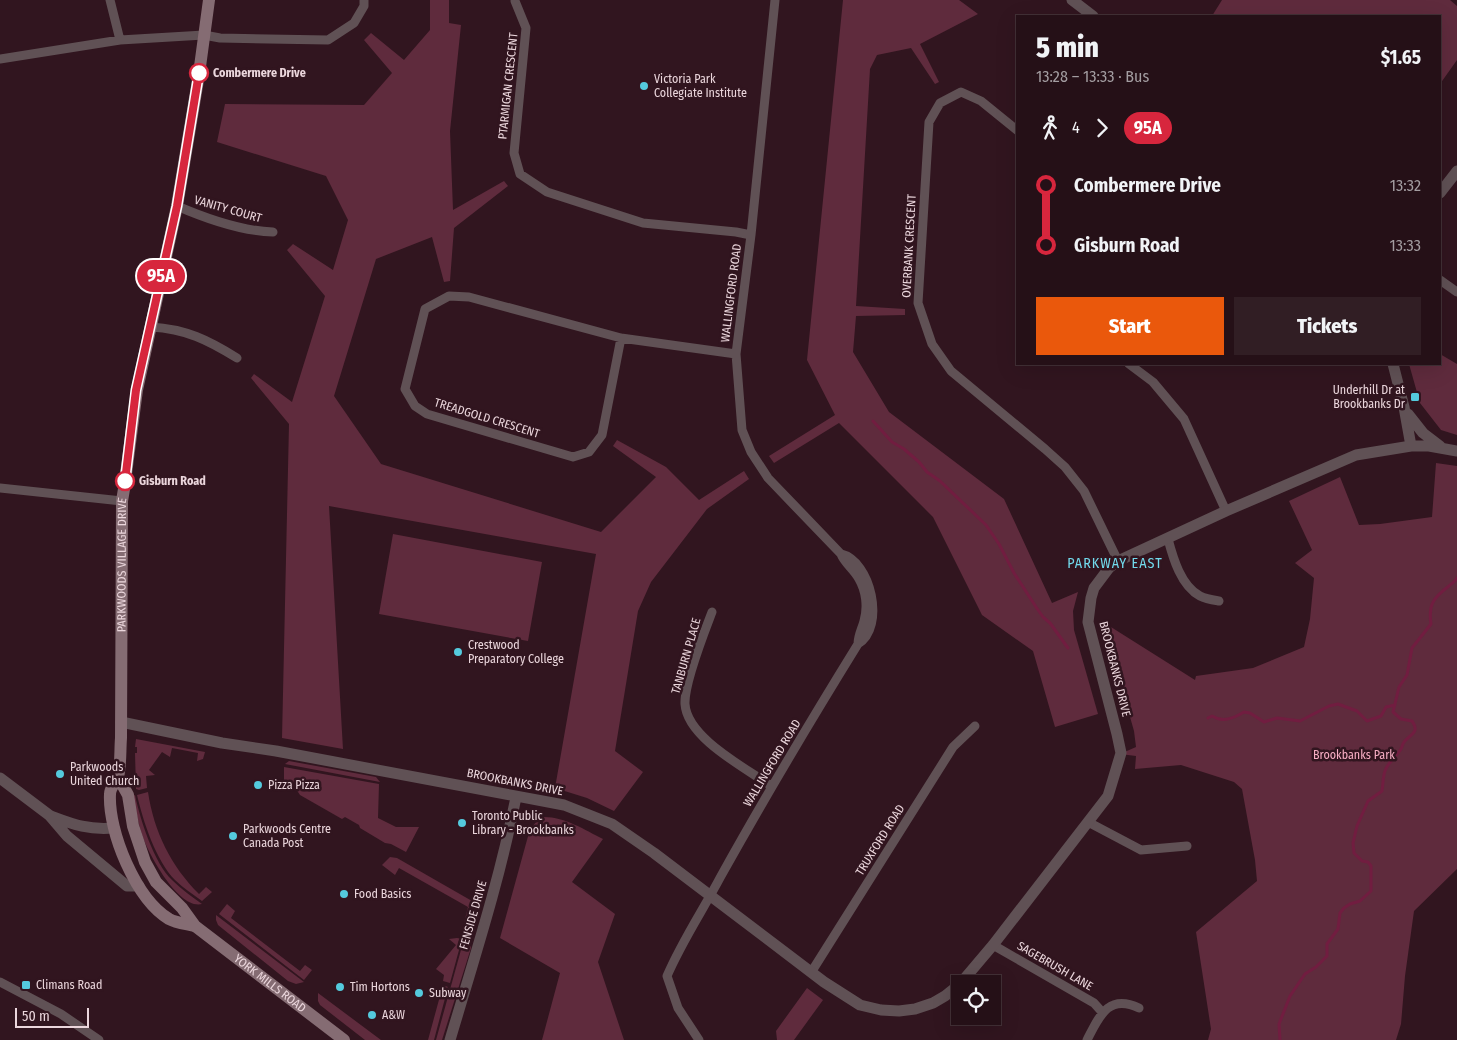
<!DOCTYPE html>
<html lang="en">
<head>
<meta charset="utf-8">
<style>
  body { margin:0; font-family:"Fira Sans Condensed",sans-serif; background:#311e24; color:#f1f3f6; height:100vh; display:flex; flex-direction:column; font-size:19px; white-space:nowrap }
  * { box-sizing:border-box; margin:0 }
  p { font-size:16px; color:#a39da1 }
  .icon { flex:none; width:28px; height:28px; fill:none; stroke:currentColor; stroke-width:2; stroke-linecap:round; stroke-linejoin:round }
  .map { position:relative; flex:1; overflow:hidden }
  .sheet { position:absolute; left:1016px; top:15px; width:425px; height:350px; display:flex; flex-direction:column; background:#251017; border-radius:0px; box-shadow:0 5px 20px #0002,0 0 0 1px #423036 }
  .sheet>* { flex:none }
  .badge { padding:0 10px; border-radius:16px; font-size:18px; line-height:32px }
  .controls { position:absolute; left:951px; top:975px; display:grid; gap:10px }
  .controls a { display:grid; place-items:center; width:50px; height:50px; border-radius:0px; background:#251017; box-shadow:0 5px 20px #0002,0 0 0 1px #423036; font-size:25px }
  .scale { position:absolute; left:15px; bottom:12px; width:74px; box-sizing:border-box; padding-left:5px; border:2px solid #ebd6dc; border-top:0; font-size:14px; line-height:18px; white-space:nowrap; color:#ebd6dc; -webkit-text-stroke:4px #31151f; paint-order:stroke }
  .map>.badge { position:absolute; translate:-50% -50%; box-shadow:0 0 0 2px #fff }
  .legs { display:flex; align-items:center; gap:8px; height:55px; padding:0 20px; font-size:16px }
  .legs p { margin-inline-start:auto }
  .summary { display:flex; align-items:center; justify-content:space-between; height:85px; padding:0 20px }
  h1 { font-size:28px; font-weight:800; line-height:38px }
  .primary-button { display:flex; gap:10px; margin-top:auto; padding:10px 20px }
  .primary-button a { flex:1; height:58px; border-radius:0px; background:#ea580c; color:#fff; font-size:20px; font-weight:800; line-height:58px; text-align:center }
  .primary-button a+a { background:#311e24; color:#f1f3f6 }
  ul { padding:0 20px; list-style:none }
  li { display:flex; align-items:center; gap:18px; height:60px; font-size:19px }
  li i { display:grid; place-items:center; width:8px; height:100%; margin:0 6px; background:currentColor }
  li i::after { content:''; width:12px; height:12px; margin:-6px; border:4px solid; border-radius:50%; background:#251017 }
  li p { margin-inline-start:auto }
  li:first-child i { background:linear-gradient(#0000 50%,currentColor 0) }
  li:last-child i { background:linear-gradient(currentColor 50%,#0000 0) }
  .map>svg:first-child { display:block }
  .green { fill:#5f2b3d }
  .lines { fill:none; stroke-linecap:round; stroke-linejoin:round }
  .stream { stroke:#711d40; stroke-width:3 }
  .minor { stroke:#605155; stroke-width:9 }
  .tertiary { stroke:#605155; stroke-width:11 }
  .secondary { stroke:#856c73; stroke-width:12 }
  .line-1-casing { stroke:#fff; stroke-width:11 }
  .line-1 { stroke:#d7263d; stroke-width:8 }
  .stop-1-dot { fill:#fff; stroke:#d7263d; stroke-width:2.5 }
  .poi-dot { fill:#54cadd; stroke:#31151f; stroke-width:2 }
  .labels { text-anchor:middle; stroke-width:5; stroke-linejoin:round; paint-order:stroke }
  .stop-label { font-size:12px; font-weight:bold; fill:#ebd6dc; stroke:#31151f; text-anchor:start }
  .poi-label { font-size:12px; fill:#ebd6dc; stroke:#31151f; text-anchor:start }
  .street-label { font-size:12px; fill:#ebd6dc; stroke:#31151f }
  .park-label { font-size:12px; fill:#f8aec4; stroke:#31151f }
  .neighbourhood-label { font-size:14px; letter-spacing:1px; fill:#72dbed; stroke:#31151f }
</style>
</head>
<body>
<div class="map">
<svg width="1457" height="1040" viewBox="0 0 1457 1040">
  <rect width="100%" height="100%" fill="#31151f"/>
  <path class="green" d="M430,0H449V23L461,25L450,131L453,210L504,181L508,186L454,228L450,281L444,282L432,237L376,259L334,396L381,464L601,532L656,477L613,446L617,440L666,467L699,500L744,471L749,479L707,509L651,582L638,611L615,751L643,772L614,811L587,798L555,788L596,554L329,506L343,749L282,738L289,424L251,378L254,374L292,402L325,296L287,250L293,244L333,270L348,220L326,176L217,142L225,104L364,105L392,73L364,40L371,33L404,60L430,30Z
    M843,0H959L978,14L920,44L939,82L935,84L911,48L877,55L870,69L856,306L905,309V315L856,316L853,352L889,412L1004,499L1052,603L1078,592L1073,611L1074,630L1098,714L1055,727L1033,651L982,615L933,517L839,423L774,463L769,456L835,415L807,360Z
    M1222,0H1450L1457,6V60L1440,84V16H1212Z
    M1440,354L1457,364V435L1441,430L1420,403L1409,364H1440Z
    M1436,463L1457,466V869L1414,911L1405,976L1401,1024L1396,1040H1208L1211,1029L1196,932L1257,881L1255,860L1242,789L1234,782L1181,765L1135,769L1136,756L1120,754L1136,747L1134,731L1103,622L1195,680L1196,676L1253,668L1304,647L1310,619L1314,578L1295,563L1312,550L1289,501L1340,477L1359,525L1380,524L1432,517Z
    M393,534L542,562L528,641L379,614Z
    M136,739L205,752L203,759L197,761L198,753L172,748L170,757L162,752L149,770L155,775L146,776L147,788L139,790L136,789L135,753H137V747H135Z
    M289,761L376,777L380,782L285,764Z
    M284,767L379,784L378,818L396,827H419L406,852L391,844L385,843L360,828L359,825L345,817L342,819L300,795L296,789L284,780Z
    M148,792C154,832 171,866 199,894L206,887L212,892L202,901C193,894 183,888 175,880C156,861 143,821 137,795Z
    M135,795C140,819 154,863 172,880C181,889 192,897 202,904C179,910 150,856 143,838C138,824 136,810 133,796Z
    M544,817C565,817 585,830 603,839L572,882L615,914L598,962L624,1040H542L560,973L500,938L530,829L538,820Z
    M390,857L397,858L472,901L466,926L464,923L468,907L399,868L395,875L382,865Z
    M227,904L235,911L231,918L300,971L305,965L312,970L304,980L219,914Z
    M216,915L304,982L296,984L288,981L218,925L216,920Z
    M457,938L462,939L450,983L443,981L444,975L436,969L456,945L449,939Z
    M464,939L470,944L471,948L442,1040H436Z
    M443,985L448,987L434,1040H428Z
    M807,988L823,1000L794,1040H777L776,1031Z
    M318,993L381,1040H365L320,1005L318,1001Z"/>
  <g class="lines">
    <path class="stream" d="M873,421L892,442L904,449L919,462L927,472L940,481L986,525L999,544L1014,573L1036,607L1043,617L1050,623L1068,648
      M1208,718L1212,716C1223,723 1234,718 1244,712L1250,713L1264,722L1277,718L1300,721L1329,706L1338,704L1357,711L1367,721L1381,716L1386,707L1395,705
      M1280,1040L1279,1024L1290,996L1305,974L1316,967L1327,956V944L1338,929L1340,913L1344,908L1350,904L1360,901L1371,891V866L1368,862L1362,861L1354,853L1353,843L1357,826L1368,801L1382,791C1383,785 1383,776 1385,771C1388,762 1396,757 1401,749C1402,747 1402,745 1404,742C1411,734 1420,732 1412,721L1401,719L1393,712L1399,687L1407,675L1412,648L1431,624C1428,605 1433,598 1449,586C1452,583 1455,582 1457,578"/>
    <path class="minor" d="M110,0L120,40
      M775,0L751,235L736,354L742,430L751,452L768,478L841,554C845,564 854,569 859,579C866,591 868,607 864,621C862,629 858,635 858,644
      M515,1L526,28L514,153L520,174L547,192L643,223L736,232L751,235
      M0,59L120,40L204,35L220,38L328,40L354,23L364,6V0
      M1018,131L981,101L961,92L940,103L929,122L918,303L932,344L951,371L1045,449L1065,467L1084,491L1118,561
      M177,206C207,219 240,231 273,232
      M1440,280L1457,292
      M151,327C186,329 208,340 237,358
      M621,338L602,435L589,452L573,457L427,414L415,406L405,389L425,309L449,296L469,297L621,338L736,354
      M1129,364L1153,382L1184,419L1226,511
      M0,488L122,501
      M1168,539C1173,558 1181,586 1200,596C1206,599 1213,600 1219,601
      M712,612C704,633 684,683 685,704C687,738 746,768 771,786
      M1088,822L1141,850L1187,846
      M993,945L1094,1003L1102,1012
      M812,971L953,747L975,726
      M0,982L61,1014L99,1040
      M699,1040L678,1008L667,976C682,941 703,910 721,876C765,797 811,720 858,644C886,627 871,561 841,554
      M1087,1040C1099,1017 1108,993 1139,1008"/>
    <path class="tertiary" d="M1072,0L1093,16
      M1440,193L1457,171
      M1393,364L1404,407L1411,446
      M1408,414L1423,433L1440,446
      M121,722L222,743L276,751L564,805L612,824L654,853L824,982L860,1005L881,1010L899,1011L915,1009L933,1003L945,996L960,984
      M0,778L49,815L67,836L127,886H139
      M51,816C75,825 88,830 114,828
      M960,984L993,945L1108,796L1121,753L1117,734L1088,622L1091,598L1094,588L1109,568L1118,561L1226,511L1356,455L1411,446H1429L1457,451
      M450,1040C474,959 500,879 516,797"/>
    <g class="secondary">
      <path id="s1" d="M118,777L128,795L133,826L145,862L156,882L182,908L195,926L344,1040"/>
      <path id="s2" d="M195,926C187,924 176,923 169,919C136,899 108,832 110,794C110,787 116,783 118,777C121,765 120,750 121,738L122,501L124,489L137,390L177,206L199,74L209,0"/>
    </g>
  </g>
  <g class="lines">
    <g class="line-1-casing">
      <path id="line-1" d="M125,481L136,390L177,206L199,73"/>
    </g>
    <use href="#line-1" class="line-1"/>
  </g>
  <g class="stop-1-dot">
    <circle cx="199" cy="73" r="9"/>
    <circle cx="125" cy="481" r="9"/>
  </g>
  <g class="poi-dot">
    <circle cx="644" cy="86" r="5"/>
    <rect x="1410" y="392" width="10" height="10" rx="2.5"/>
    <circle cx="458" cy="652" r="5"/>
    <circle cx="60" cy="774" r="5"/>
    <circle cx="258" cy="785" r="5"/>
    <circle cx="462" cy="823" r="5"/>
    <circle cx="233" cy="836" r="5"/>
    <circle cx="344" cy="894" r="5"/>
    <rect x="21" y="980" width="10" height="10" rx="2.5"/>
    <circle cx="340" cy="987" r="5"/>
    <circle cx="419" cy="993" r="5"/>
    <circle cx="372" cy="1015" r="5"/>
  </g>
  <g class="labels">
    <g class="stop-label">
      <text x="213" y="77">Combermere Drive</text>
      <text x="139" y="485">Gisburn Road</text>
    </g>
    <g class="poi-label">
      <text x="654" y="83">Victoria Park<tspan x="654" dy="14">Collegiate Institute</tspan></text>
      <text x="1405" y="394" text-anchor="end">Underhill Dr at<tspan x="1405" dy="14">Brookbanks Dr</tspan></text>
      <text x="468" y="649">Crestwood<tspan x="468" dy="14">Preparatory College</tspan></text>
      <text x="70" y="771">Parkwoods<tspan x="70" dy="14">United Church</tspan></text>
      <text x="268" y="789">Pizza Pizza</text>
      <text x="472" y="820">Toronto Public<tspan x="472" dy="14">Library - Brookbanks</tspan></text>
      <text x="243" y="833">Parkwoods Centre<tspan x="243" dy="14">Canada Post</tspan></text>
      <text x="354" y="898">Food Basics</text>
      <text x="36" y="989">Climans Road</text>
      <text x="350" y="991">Tim Hortons</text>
      <text x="429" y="997">Subway</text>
      <text x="382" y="1019">A&amp;W</text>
    </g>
    <g class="street-label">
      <text transform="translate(508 86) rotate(-84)" y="4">PTARMIGAN CRESCENT</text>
      <text transform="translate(228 209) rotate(16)" y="4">VANITY COURT</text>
      <text transform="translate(909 246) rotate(-87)" y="4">OVERBANK CRESCENT</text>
      <text transform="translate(731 293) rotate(-83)" y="4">WALLINGFORD ROAD</text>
      <text transform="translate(487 418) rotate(17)" y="4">TREADGOLD CRESCENT</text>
      <text dy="4" stroke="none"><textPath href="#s2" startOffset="401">PARKWOODS VILLAGE DRIVE</textPath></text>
      <text transform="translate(686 656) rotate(-74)" y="4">TANBURN PLACE</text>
      <text transform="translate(1115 669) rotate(76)" y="4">BROOKBANKS DRIVE</text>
      <text transform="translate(772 763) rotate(-59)" y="4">WALLINGFORD ROAD</text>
      <text transform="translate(515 782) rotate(11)" y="4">BROOKBANKS DRIVE</text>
      <text transform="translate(880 840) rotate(-58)" y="4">TRUXFORD ROAD</text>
      <text transform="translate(473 915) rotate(-74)" y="4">FENSIDE DRIVE</text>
      <text transform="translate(1055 966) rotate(30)" y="4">SAGEBRUSH LANE</text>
      <text dy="4" stroke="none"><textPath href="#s1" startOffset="266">YORK MILLS ROAD</textPath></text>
    </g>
    <g class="park-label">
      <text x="1354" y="759">Brookbanks Park</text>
    </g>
    <g class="neighbourhood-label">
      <text x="1115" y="568">PARKWAY EAST</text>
    </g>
  </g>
</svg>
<div class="controls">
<a><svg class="icon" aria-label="locate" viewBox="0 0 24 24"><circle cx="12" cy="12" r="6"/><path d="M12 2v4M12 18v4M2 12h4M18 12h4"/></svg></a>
</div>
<div class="scale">50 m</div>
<b class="badge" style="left:161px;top:276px;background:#d7263d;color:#fff">95A</b>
<section class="sheet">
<div class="summary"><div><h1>5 min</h1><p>13:28 – 13:33 · Bus</p></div><b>$1.65</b></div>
<div class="legs"><svg class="icon" aria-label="walk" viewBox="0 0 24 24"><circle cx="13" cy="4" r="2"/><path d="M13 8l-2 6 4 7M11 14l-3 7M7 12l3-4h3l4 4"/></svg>4<svg class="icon" aria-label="forward" viewBox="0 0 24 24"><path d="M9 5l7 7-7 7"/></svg><b class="badge" style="background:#d7263d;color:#fff">95A</b></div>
<ul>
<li><i style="color:#d7263d"></i><b>Combermere Drive</b><p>13:32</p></li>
<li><i style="color:#d7263d"></i><b>Gisburn Road</b><p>13:33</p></li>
</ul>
<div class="primary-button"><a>Start</a><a>Tickets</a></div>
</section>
</div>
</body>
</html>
